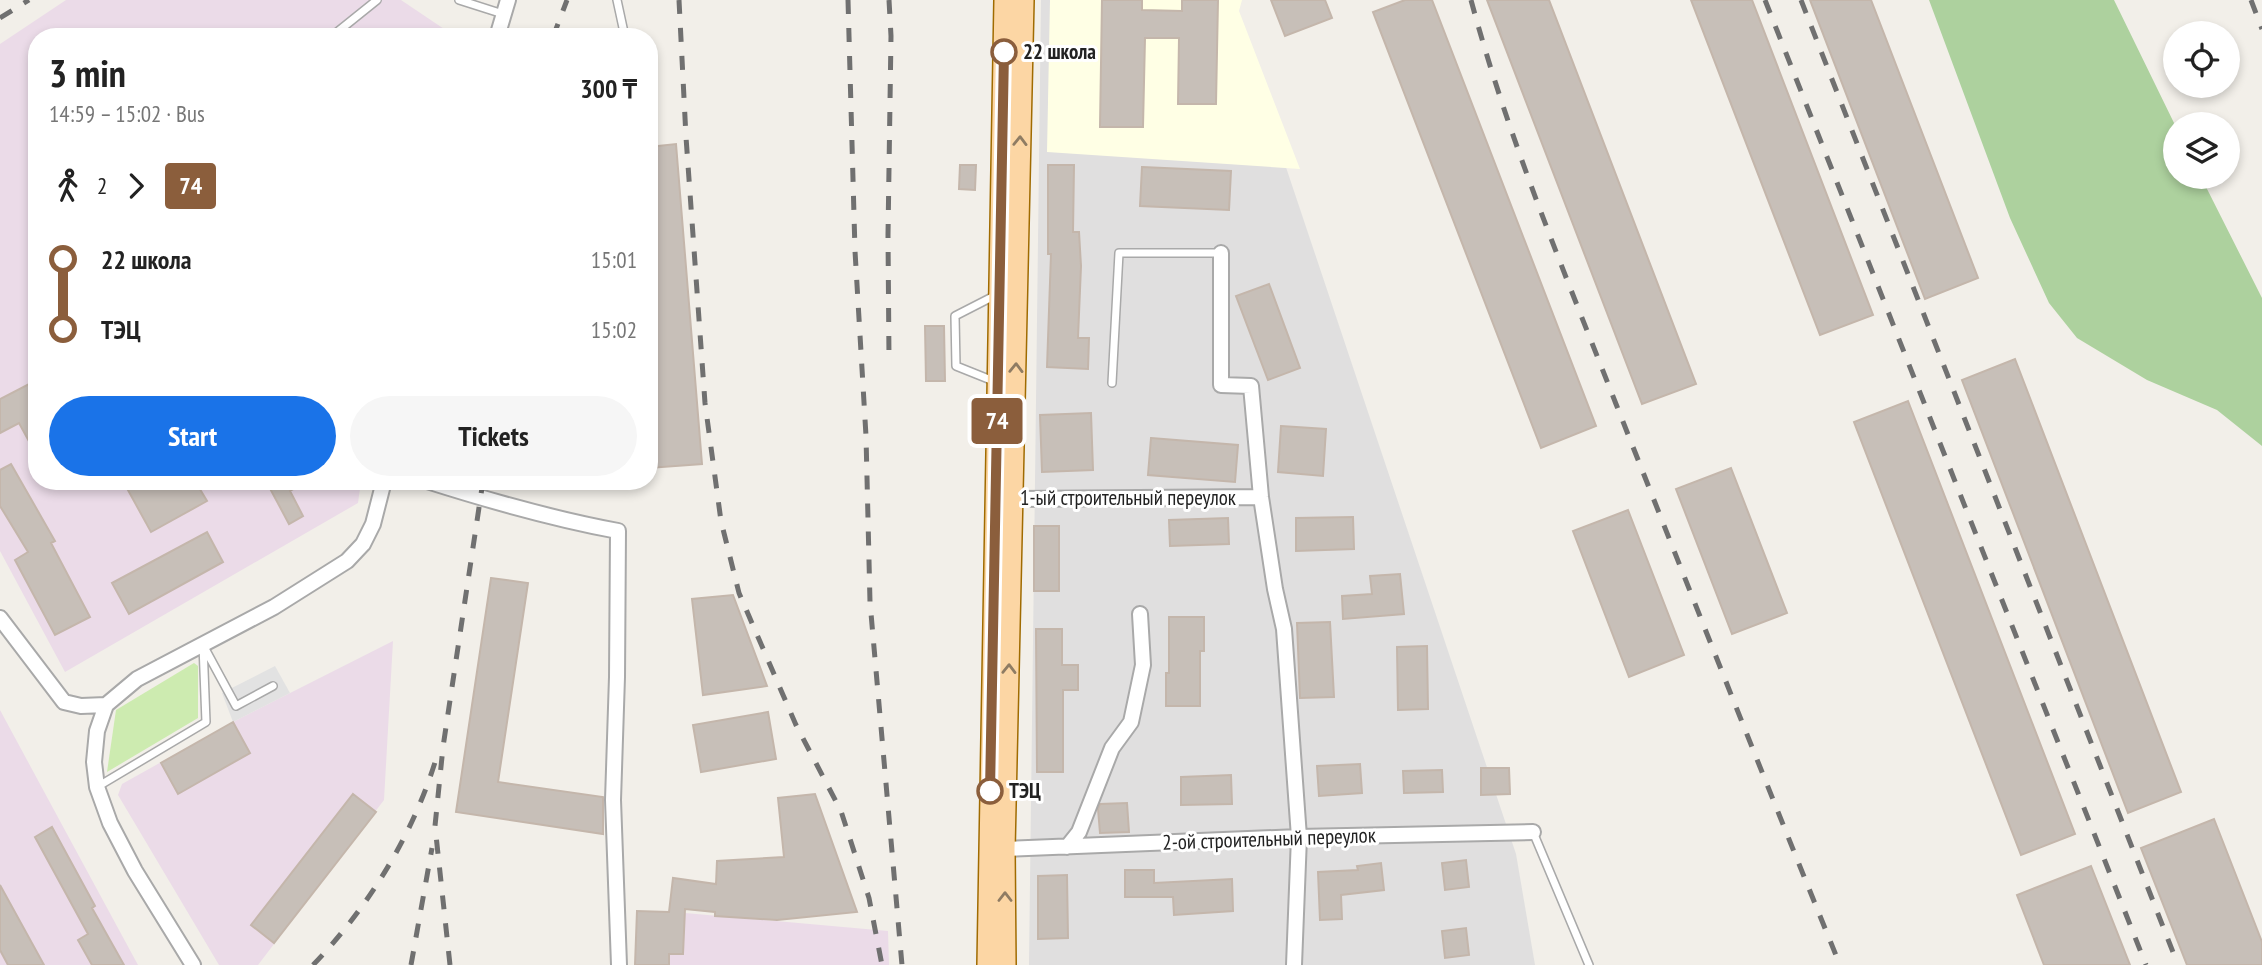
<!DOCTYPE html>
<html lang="en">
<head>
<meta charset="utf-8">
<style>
  body { margin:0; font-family:"PT Sans Narrow",sans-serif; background:#f6f6f6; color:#222; height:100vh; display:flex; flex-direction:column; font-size:26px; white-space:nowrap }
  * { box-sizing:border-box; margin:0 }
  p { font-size:23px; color:#767676 }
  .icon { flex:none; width:38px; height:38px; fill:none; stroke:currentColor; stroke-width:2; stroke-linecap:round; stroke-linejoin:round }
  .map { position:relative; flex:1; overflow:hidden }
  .drawer { position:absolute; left:28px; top:28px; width:630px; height:462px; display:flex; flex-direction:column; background:#fff; border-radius:28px; box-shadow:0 4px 10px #0003 }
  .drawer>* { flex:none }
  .badge { padding:0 14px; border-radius:5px; font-size:24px; line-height:46px }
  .fabs { position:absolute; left:2163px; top:21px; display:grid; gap:14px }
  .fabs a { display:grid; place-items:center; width:77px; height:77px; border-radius:50%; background:#fff; box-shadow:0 4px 10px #0003; font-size:35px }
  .map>.badge { position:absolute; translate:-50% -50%; box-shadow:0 0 0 4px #fff }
  .legs { display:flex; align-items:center; gap:10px; height:77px; padding:0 21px; font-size:23px }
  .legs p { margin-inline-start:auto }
  .overview { display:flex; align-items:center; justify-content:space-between; height:119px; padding:0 21px }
  h1 { font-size:38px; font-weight:700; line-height:52px }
  .cta { display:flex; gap:14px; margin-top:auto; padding:14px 21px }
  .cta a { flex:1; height:80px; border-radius:42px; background:#1a73e8; color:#fff; font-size:28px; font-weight:700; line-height:80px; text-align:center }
  .cta a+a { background:#f6f6f6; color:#222 }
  ul { padding:0 21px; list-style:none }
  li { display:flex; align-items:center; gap:24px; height:70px; font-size:26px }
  li i { display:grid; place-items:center; width:10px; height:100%; margin:0 9px; background:currentColor }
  li i::after { content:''; width:18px; height:18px; margin:-9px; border:5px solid; border-radius:50%; background:#fff }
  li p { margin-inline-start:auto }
  li:first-child i { background:linear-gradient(#0000 50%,currentColor 0) }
  li:last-child i { background:linear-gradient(currentColor 50%,#0000 0) }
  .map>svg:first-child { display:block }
  .residential { fill:#e0dfdf }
  .industrial { fill:#ebdbe8 }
  .education { fill:#ffffe5 }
  .grass { fill:#cdebb0 }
  .forest { fill:#add19e }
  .parking { fill:#e2e2e2 }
  .building { fill:#c7bfb8; stroke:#c4b6ab; stroke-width:2 }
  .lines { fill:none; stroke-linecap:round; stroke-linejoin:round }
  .service-casing { stroke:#a9a9a9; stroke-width:10 }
  .minor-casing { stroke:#a9a9a9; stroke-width:18 }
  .primary-casing { stroke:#a06b00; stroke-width:24 }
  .service { stroke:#fff; stroke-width:7 }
  .minor { stroke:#fff; stroke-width:14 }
  .primary { stroke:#fcd6a4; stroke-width:21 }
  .rail { stroke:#707070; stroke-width:5; stroke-dasharray:14 14; stroke-linecap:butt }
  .oneway { stroke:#8f7c63 }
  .line-1-casing { stroke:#fff; stroke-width:16 }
  .line-1 { stroke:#8b5e3c; stroke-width:10 }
  .stop-1-dot { fill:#fff; stroke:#8b5e3c; stroke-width:3.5 }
  .labels { text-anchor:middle; stroke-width:6; stroke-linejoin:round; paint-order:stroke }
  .stop-label { font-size:21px; font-weight:bold; fill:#222; stroke:#fff; text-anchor:start }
  .street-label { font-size:21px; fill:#222; stroke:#fff }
</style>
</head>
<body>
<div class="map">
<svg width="2262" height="965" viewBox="0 0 2262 965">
  <rect width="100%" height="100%" fill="#f2efe9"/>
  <path class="residential" d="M1041,0H1230L1516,854L1535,965H1029Z"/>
  <path class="industrial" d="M66,0H401L456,37H37V481H361L358,503L65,672L0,551V44Z
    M393,641L384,800L258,965H219L118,795L122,784L233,722Z
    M0,710L54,810L138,965H0Z
    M637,911L685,913L888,931L889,965H635Z"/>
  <path class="education" d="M1050,0H1242L1239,11L1300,169L1047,152Z"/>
  <path class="grass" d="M194,663L198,666V718L107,772L116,710Z"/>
  <path class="forest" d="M1929,0H2114L2175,125V177H2201L2262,298V446L2217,410L2147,380L2077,338L2049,303L2010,218Z"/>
  <path class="parking" d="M275,666L290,693L233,722L222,693Z"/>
  <path class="building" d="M1102,0H1142V10L1182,11V0H1218L1216,104H1178L1179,38H1145L1143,127H1100Z
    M1271,0H1325L1332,18L1285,36Z
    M1405,0H1432L1596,426L1541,448L1373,12Z
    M1487,0H1549L1696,384L1642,404Z
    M1691,0H1752L1873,315L1820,335Z
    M1810,0H1871L1978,278L1925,299Z
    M676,144L702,464L649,468V147Z
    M960,165H976L975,190L959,189Z
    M1048,165H1074L1073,232H1079L1081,266L1078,338H1089L1088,369L1047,367L1051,254H1048Z
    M1142,167L1231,171L1229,210L1140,206Z
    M1269,284L1300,368L1268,380L1236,296Z
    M925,326H944L945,381H926Z
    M2015,359L2181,792L2128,813L1962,380Z
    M37,380V456L19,423L0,433V399Z
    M1908,401L2075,834L2021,855L1854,422Z
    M1091,413L1093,470L1042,472L1040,415Z
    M1281,426L1326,429L1323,476L1278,472Z
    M1151,438L1238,445L1235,482L1148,475Z
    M11,464L55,541L51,543L90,617L55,635L15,560L28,552L0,506V470Z
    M1731,468L1787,613L1732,634L1676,489Z
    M123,481H195L207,501L151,532Z
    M266,481H308L290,491L303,516L289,524Z
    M1628,510L1684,655L1629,677L1573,531Z
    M1353,517L1354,549L1296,551V518Z
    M1228,518L1229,544L1170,546L1169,520Z
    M1034,526H1059V591H1034Z
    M207,532L223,562L129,614L112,583Z
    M1400,574L1404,614L1343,619L1342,596L1372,594L1370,576Z
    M491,578L528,583L498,782L603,797V834L456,812Z
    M733,595L767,686L703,695L692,599Z
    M1169,617H1204V651H1200V706H1166V673H1169Z
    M1330,622L1334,697L1300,698L1297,623Z
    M1036,629H1062V665H1078V690H1063V772H1037Z
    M1427,646L1428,709L1398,710L1397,647Z
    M768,712L776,759L701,772L693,725Z
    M233,722L250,753L178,794L161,763Z
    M1360,764L1362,793L1319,796L1317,766Z
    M1481,768H1509L1510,794L1481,795Z
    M1442,770L1443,792L1404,793L1403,771Z
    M1231,775L1232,804L1181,805V777Z
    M353,794L376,812L274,943L251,925Z
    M815,794L857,912L777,920L715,916V912L685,909L683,954H669V965H635L637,911L669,912L673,878L716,884L717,861L784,857L778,798Z
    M1127,803L1129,832L1100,833L1098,809L1100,804Z
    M2214,819L2262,942V965H2187L2141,848Z
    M52,827L95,906L92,908L124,965H92L78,940L88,934L35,837Z
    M1466,860L1469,887L1445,890L1442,863Z
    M1381,863L1384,890L1341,895L1342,919L1320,920L1318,872L1358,870L1357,866Z
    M2091,866L2130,965H2044L2017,895Z
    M1125,870H1154V883L1232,879L1233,911L1174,915L1173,897H1125Z
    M1067,875L1068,938L1038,939V876Z
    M0,885L44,965H8L0,950Z
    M1466,928L1469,955L1445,958L1442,931Z"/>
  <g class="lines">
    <g class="service-casing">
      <path id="service" d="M459,0L503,14
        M617,0L625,37
        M331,37L377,0
        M996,295L955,316L956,366L996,382
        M1112,383L1119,253H1221
        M97,787L206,722L203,645L236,706L273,686
        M1533,832L1589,965"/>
    </g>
    <g class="minor-casing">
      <path id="minor" d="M497,37L508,0
        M1221,253V385L1251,386L1261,497L1275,589L1284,629L1299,837L1294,965
        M427,481C490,501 553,519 618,531L617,677L613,800L619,965
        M1003,499L1261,497
        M0,618L64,702L81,706L106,705
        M1067,847L1079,832L1112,748L1131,722L1143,665L1140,614
        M1004,849L1299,837L1533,832
        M193,965L135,871L110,823L97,787L94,762L97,731L106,705L137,679L274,607L347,561L363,544L373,524L384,481"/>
    </g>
    <g class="primary-casing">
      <path id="primary" d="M988,965L1005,0
        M1005,965L1004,849L1023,0"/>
    </g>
    <use href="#service" class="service"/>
    <use href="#minor" class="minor"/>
    <use href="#primary" class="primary"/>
    <path class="rail" d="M679,0L686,137L705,403L721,521L739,593L796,725L841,811L869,898L882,965
      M848,0L855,251L866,436L870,602L902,965
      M889,0L891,36L888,235L889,359
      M1471,0C1508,138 1564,271 1616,404C1690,591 1764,779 1840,965
      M1765,0L2146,965
      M1801,0L2178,965
      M2251,0L2262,29
      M0,18L29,0
      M553,37L567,0
      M313,965C368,908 413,835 436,759
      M411,965L432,848
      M450,965L435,826L443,747L483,481"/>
  </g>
  <defs><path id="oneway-chevron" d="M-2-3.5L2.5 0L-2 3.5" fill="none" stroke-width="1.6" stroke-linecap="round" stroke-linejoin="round" transform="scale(1.75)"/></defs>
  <g class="oneway">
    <use href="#oneway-chevron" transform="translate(1020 141) rotate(-89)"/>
    <use href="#oneway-chevron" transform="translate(1016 368) rotate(-89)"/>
    <use href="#oneway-chevron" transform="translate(1009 669) rotate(-89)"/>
    <use href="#oneway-chevron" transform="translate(1005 897) rotate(-90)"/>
  </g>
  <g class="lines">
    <g class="line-1-casing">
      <path id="line-1" d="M990,791L1004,52"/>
    </g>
    <use href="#line-1" class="line-1"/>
  </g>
  <g class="stop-1-dot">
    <circle cx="1004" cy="52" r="12"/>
    <circle cx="990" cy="791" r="12"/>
  </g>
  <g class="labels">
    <g class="stop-label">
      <text x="1023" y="59">22 школа</text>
      <text x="1009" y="798">ТЭЦ</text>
    </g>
    <g class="street-label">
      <text x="1128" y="505">1-ый строительный переулок</text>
      <text transform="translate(1269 839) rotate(-2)" y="7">2-ой строительный переулок</text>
    </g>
  </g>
</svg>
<div class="fabs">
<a><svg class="icon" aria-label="locate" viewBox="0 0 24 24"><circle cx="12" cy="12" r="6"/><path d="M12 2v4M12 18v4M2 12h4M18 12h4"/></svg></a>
<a><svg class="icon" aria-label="layers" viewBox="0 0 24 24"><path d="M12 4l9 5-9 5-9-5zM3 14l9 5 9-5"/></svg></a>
</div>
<b class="badge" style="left:997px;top:421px;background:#8b5e3c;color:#fff">74</b>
<section class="drawer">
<div class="overview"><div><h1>3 min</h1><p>14:59 – 15:02 · Bus</p></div><b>300 ₸</b></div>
<div class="legs"><svg class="icon" aria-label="walk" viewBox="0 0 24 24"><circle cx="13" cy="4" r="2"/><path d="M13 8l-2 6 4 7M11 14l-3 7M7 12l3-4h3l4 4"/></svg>2<svg class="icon" aria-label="forward" viewBox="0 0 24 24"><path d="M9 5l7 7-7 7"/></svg><b class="badge" style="background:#8b5e3c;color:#fff">74</b></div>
<ul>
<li><i style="color:#8b5e3c"></i><b>22 школа</b><p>15:01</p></li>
<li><i style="color:#8b5e3c"></i><b>ТЭЦ</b><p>15:02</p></li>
</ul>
<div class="cta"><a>Start</a><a>Tickets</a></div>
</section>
</div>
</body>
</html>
